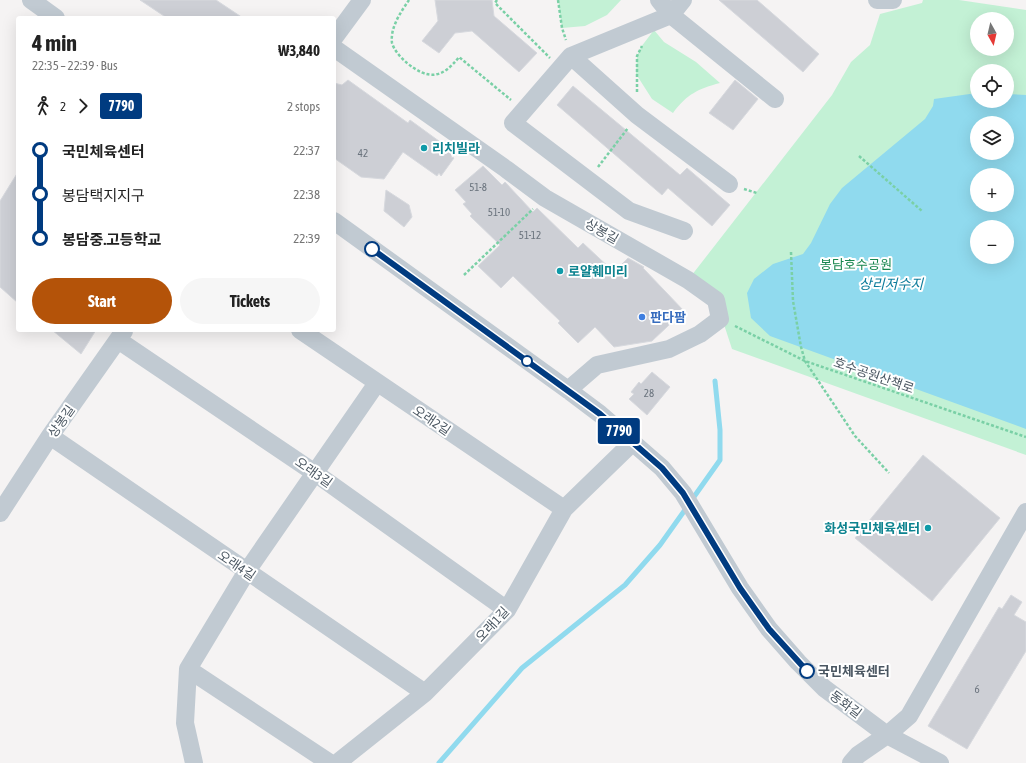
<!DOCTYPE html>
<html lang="en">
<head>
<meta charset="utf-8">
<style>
  body { margin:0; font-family:"Asap Condensed","Noto Sans KR",sans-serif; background:#f6f6f6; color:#222; height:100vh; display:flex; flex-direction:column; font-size:15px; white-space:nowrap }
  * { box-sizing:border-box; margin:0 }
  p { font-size:13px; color:#767676 }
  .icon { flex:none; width:22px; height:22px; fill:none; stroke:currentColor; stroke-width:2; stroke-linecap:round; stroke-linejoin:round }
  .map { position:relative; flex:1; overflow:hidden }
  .drawer { position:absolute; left:16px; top:16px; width:320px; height:316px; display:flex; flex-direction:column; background:#fff; border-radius:4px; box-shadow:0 4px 16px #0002 }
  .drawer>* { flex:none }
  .badge { padding:0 8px; border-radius:3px; font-size:14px; line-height:26px }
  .needle { width:26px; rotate:172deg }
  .tools { position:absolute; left:970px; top:12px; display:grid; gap:8px }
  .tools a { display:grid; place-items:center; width:44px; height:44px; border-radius:50%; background:#fff; box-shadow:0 4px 16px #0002; font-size:20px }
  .map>.badge { position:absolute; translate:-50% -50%; box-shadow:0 0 0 2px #fff }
  .legs { display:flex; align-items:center; gap:6px; height:44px; padding:0 16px; font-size:13px }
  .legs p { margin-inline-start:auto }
  .overview { display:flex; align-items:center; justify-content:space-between; height:68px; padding:0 16px }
  h1 { font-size:22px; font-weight:700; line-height:30px }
  .cta { display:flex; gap:8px; margin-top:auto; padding:8px 16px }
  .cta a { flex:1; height:46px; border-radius:24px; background:#b45309; color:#fff; font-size:16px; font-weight:700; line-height:46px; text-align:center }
  .cta a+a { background:#f6f6f6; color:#222 }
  ul { padding:0 16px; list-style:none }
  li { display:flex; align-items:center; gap:14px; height:44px; font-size:15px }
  li i { display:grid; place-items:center; width:6px; height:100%; margin:0 5px; background:currentColor }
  li i::after { content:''; width:10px; height:10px; margin:-5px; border:3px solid; border-radius:50%; background:#fff }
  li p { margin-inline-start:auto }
  li:first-child i { background:linear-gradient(#0000 50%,currentColor 0) }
  li:last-child i { background:linear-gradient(currentColor 50%,#0000 0) }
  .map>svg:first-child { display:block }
  .green { fill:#c3f1d5; fill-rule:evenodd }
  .water { fill:#90daee; fill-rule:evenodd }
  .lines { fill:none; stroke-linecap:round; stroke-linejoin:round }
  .stream { stroke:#90daee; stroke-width:5 }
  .building { fill:#cdcfd5; stroke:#d7d9de }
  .path { stroke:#7ad0a6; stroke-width:2.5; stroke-dasharray:3 2; stroke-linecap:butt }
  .minor { stroke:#c1cad2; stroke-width:18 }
  .line-1-casing { stroke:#fff; stroke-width:9 }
  .line-1 { stroke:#003b80; stroke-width:6 }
  .culture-dot { fill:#0f9aa8; stroke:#fff; stroke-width:1.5 }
  .stop-1-dot { fill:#fff; stroke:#003b80; stroke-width:2 }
  .shop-dot { fill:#3f7fe0; stroke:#fff; stroke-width:1.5 }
  .labels { text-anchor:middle; stroke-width:4; stroke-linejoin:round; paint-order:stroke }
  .number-label { font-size:11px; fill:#6b747e }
  .culture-label { font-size:13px; font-weight:bold; fill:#0d838f; stroke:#fff; text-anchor:start }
  .street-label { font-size:13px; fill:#4a5661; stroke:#fff }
  .park-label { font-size:13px; fill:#17864f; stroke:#fff }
  .shop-label { font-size:13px; font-weight:bold; fill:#366cbe; stroke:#fff; text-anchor:start }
  .stop-label { font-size:13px; font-weight:bold; fill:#4a5661; stroke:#fff; text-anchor:start }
  .water-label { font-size:14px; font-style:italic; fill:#0c7c9b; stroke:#fff }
</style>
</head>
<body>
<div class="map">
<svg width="1026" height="763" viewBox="0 0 1026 763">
  <rect width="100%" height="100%" fill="#f5f3f3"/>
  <path class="green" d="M558,0H621L607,15L585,26L562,28Z
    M923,0H959L1026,10V455L732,349L716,300L688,280L832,95L851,62L870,45L880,14L922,3ZM977,19H1007V49H977ZM977,71H1007V101H977ZM977,123H1007V153H977ZM977,175H1007V205H977ZM977,227H1007V257H977Z
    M654,30L664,42L696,62L720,83C698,89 687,94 673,113L652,99L636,74L637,56L641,47Z"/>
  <path class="water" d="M977,93V101H1007V94L1026,95V429L770,336L751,318L747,293L754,279L773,264L803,254L811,243L830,204L842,188L925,119L933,106L934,99ZM977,123H1007V153H977ZM977,175H1007V205H977ZM977,227H1007V257H977Z"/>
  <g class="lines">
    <path class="stream" d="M691,501L720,460V430L715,381
      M439,763L522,668L625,585L660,545L687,507"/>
  </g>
  <path class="building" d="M140,0H216L243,18H167Z
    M435,0H492L494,16L537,53L519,72L472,31L455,33L439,53L422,41L438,21Z
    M719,0H757L819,54L803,72Z
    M348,80L408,123L410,120L454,152L451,157L454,158L441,176L439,173L437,176L403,152L384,179L361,177L334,158V83L342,85Z
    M735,80L758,99L733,130L709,113Z
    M573,86L680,175L687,168L730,205L712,226L668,188L662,195L557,105Z
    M483,166L502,185L505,182L533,212L537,208L578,248L583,243L614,272L628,258L644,267L643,268L684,311L652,341L614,347L595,327L578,343L558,323L560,321L513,276L501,288L478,266L500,245L470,216L472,214L463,204L466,202L455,190Z
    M18,172V303L0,287V201Z
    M386,190L409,205L412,217L404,227L384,211Z
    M52,330H96L81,354Z
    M652,372L670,387L647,415L629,399L634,394L631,392L639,382L641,384Z
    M923,455L1000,518L932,601L855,538Z
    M1011,595L1022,602L1014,615L1026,622V651L967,749L928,726L999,607L1002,609Z"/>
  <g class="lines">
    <path class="path" d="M409,0C401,12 390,27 392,43C394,50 401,58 407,63C428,80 442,79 459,57L511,100
      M497,0L495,3L550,58
      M558,0L562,28L566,40
      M637,92V56L642,46
      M859,156L922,211
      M598,167L628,128
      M744,189L757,193
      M791,252L793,301L801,347L805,361L855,436L889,473
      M464,275L533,209
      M735,326L805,361L1026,437"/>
    <path class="minor" d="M31,0L56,18
      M659,0L671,15L775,99
      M683,0L671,15L571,56L513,123L629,211L684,231
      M877,0H893
      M334,38L362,0
      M334,48L506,169L545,198L688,280L716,300L720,319L700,334L669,349L597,365L568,390
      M571,56L637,115L729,184
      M334,221L568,390L600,414L662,468L683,493L740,588L769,629L798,662L824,688L887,735L940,763
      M300,330L564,509
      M118,340L315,473L507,610
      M50,436L425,693
      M0,513L50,436L124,331
      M188,669L330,763
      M194,763L185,723L188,669L247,571L377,383
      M337,763L425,693L507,610L564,509L633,442
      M851,763L858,755L887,735L909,716L1026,512"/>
  </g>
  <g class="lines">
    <g class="line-1-casing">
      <path id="line-1" d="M372,249L578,398L600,414L662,468L683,493L740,588L769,629L807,671"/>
    </g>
    <use href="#line-1" class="line-1"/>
  </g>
  <g class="culture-dot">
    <circle cx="424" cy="148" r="4"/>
    <circle cx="560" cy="271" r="4"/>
    <circle cx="928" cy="528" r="4"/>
  </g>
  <g class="stop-1-dot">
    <circle cx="372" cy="249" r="7"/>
    <circle cx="527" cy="361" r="5"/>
    <circle cx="807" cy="671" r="7"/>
  </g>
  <circle class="shop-dot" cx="642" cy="317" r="4"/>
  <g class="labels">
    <g class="number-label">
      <text x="363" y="157">42</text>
      <text x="478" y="191">51-8</text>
      <text x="499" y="216">51-10</text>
      <text x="530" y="239">51-12</text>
      <text x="649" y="397">28</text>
      <text x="977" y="693">6</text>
    </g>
    <g class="culture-label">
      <text x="432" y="153">리치빌라</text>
      <text x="568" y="276">로얄훼미리</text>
      <text x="920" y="533" text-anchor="end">화성국민체육센터</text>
    </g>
    <g class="street-label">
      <text transform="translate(602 231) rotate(30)" y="5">상봉길</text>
      <text transform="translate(874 375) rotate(19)" y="5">호수공원산책로</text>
      <text transform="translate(432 420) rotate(34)" y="5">오래2길</text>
      <text transform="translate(61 421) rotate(-55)" y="5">상봉길</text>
      <text transform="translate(314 472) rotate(35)" y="5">오래3길</text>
      <text transform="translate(237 565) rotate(34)" y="5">오래4길</text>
      <text transform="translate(492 624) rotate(-47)" y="5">오래1길</text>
      <text transform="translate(846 704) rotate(37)" y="5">동화길</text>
    </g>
    <g class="park-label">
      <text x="856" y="269">봉담호수공원</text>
    </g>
    <g class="shop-label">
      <text x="650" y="322">판다팜</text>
    </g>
    <g class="stop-label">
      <text x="818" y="676">국민체육센터</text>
    </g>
    <g class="water-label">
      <text x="891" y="289">상리저수지</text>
    </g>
  </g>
</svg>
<div class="tools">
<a><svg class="needle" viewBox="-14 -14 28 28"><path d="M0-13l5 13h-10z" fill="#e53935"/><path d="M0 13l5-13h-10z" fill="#767676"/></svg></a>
<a><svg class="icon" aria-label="locate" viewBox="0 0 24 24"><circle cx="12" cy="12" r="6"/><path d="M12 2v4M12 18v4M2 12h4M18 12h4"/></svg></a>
<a><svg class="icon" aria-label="layers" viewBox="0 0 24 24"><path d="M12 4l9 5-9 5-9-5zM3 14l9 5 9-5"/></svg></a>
<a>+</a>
<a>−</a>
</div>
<b class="badge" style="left:619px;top:431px;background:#003b80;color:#fff">7790</b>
<section class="drawer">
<div class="overview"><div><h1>4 min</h1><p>22:35 – 22:39 · Bus</p></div><b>₩3,840</b></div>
<div class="legs"><svg class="icon" aria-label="walk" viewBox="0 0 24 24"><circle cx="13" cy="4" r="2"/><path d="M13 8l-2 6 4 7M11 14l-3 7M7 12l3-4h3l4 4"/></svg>2<svg class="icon" aria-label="forward" viewBox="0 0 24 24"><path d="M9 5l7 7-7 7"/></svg><b class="badge" style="background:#003b80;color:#fff">7790</b><p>2 stops</p></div>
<ul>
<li><i style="color:#003b80"></i><b>국민체육센터</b><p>22:37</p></li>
<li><i style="color:#003b80"></i><span>봉담택지지구</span><p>22:38</p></li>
<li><i style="color:#003b80"></i><b>봉담중.고등학교</b><p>22:39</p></li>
</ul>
<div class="cta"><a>Start</a><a>Tickets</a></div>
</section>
</div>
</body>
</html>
